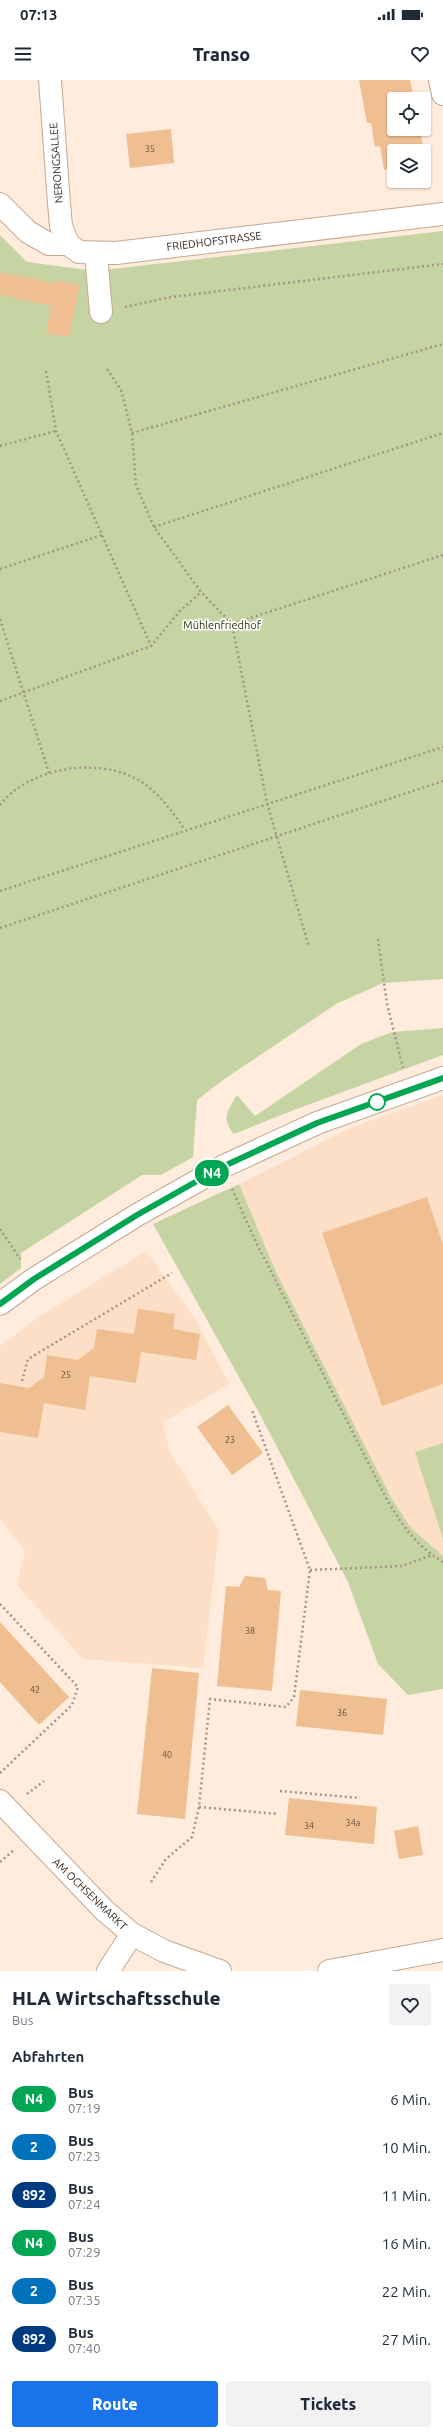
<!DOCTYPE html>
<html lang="de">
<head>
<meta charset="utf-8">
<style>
  body { margin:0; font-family:Ubuntu,sans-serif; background:#f2f2f3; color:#1f2937; height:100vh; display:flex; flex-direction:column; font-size:15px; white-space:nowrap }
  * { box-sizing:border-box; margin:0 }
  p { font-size:13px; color:#747a83 }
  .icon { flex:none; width:22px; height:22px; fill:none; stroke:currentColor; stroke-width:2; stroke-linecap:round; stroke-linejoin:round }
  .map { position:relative; height:1891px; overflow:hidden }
  .sheet { display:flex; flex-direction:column; background:#fff; flex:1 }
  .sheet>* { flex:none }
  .badge { padding:0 8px; border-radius:13px; font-size:14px; line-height:26px }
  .buttons { position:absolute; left:387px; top:12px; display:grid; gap:8px }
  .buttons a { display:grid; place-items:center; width:44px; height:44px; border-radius:4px; background:#fff; box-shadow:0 1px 3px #0004; font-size:20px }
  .map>.badge { position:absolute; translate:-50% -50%; box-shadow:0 0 0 2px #fff }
  h2 { padding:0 12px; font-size:15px; line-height:36px }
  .round { display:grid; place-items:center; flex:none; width:42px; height:42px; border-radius:4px; background:#f2f2f3 }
  .overview { display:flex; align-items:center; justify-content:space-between; height:68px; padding:0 12px }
  h1 { font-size:19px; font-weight:800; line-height:30px }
  .button { display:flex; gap:8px; margin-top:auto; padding:8px 12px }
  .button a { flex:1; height:46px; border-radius:4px; background:#1a73e8; color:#fff; font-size:16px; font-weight:800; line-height:46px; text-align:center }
  .button a+a { background:#f2f2f3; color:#1f2937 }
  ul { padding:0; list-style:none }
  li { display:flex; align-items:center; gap:12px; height:48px; padding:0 12px }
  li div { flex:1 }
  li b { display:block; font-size:15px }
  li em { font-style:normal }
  li .badge { min-width:44px; font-weight:700; text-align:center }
  .status { display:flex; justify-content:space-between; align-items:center; height:28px; padding:0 20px; background:#fff; direction:ltr }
  .status svg { height:11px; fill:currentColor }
  header { display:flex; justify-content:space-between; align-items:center; height:52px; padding:0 12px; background:#fff; font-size:18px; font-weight:800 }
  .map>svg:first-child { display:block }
  .built { fill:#fcdfc6 }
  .green { fill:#c6d4a4 }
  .building { fill:#efbf91 }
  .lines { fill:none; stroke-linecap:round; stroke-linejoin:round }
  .minor-casing { stroke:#c5a890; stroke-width:24 }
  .major-casing { stroke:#c5a890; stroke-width:24 }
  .path { stroke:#a49488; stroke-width:2.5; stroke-dasharray:2 3; stroke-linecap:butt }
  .minor { stroke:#fff; stroke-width:22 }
  .major { stroke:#fff; stroke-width:22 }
  .line-casing { stroke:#fff; stroke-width:9 }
  .line { stroke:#00a651; stroke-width:6 }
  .stop-dot { fill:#fff; stroke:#00a651; stroke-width:2 }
  .labels { text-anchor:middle; stroke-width:3.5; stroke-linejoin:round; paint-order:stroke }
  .number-label { font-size:9px; fill:#644e3c }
  .street-label { font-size:11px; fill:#352920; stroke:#fdfdfd }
  .park-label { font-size:11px; fill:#2c3507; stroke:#fdfdfd }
</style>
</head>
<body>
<div class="status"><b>07:13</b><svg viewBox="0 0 49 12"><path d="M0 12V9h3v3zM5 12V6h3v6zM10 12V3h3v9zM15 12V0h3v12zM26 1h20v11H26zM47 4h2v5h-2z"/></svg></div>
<header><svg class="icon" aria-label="menu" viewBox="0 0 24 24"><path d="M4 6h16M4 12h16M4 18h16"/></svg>Transo<svg class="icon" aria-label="heart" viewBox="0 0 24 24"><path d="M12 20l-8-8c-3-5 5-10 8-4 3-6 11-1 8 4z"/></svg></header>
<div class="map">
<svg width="443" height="1891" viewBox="0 0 443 1891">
  <rect width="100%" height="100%" fill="#ffecdd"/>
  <path class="built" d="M443,1015V1476L411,1448L392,1419L276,1192L239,1104L350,1048Z
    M146,1171L196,1240L229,1304L163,1342L169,1370L219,1451L203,1588L83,1579L17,1505L25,1471L0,1439V1266L39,1237Z"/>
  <path class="green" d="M443,151V899L383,903L336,924L223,1000L197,1020L193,1077L161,1095H142L21,1173V1188L0,1204V155L27,182L95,191Z
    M443,948V975L286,1033L234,1054C221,1038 227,1032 237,1015L255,1036L361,964L392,952Z
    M239,1104L276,1192L392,1419L411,1448L443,1476V1609L408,1615L378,1584L348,1502L257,1329L153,1144Z
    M443,1363V1459L415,1372Z"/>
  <path class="building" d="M359,0H410L414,19H394V49H420L424,71H394V89L384,90L380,66L375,67L371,43H367Z
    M171,49L174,83L130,88L126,54Z
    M0,192L55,203V200L80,205L69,257L46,253L51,226L0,215Z
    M427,1117L443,1164V1304L382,1326L322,1153Z
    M138,1229L175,1234L173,1249L200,1254L196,1280L141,1272L136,1303L90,1296L85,1330L44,1323L38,1358L0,1352V1303L29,1308L44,1297L47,1275L78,1280L94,1268L97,1249L134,1254Z
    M228,1325L263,1373L232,1395L197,1347Z
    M245,1496L265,1498L268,1510L281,1511L272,1611L217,1606L226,1506L239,1507Z
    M0,1542L69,1617L39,1645L0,1602Z
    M152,1588L199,1593L185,1739L137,1734Z
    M300,1610L387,1619L383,1655L296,1646Z
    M289,1718L377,1727L374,1764L285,1755Z
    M418,1746L423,1775L399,1779L394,1751Z"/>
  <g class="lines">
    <g class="minor-casing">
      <path id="minor" d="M50,0L59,123L61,146L68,164
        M440,0L443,14
        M0,124L28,152L49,164H68L79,172L116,173L443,134
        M96,173L101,232
        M0,1721L104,1830L132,1854L164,1871L220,1891
        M108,1891L132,1854
        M329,1891L443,1870"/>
    </g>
    <g class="major-casing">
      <path id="major" d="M0,1224L34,1199L137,1135L222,1087L317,1043L443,998"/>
    </g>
    <path class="path" d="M125,227L171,217L443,184
      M107,289L121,310L132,353L136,405L154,447L201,512L232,544L267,723L309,867
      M46,291L56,351L151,566
      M132,353L443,264
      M0,366L56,351
      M154,447L443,353
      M0,489L102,455
      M0,539L49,693
      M232,544L443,475
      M0,621L151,566L180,531L201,512
      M0,725C29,687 100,676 140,701C160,714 172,731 185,750
      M0,811L443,667
      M0,848L443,701
      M378,859L387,924L403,988
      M232,1109L254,1158L386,1418C402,1445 415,1465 443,1482
      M0,1149L20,1179
      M22,1301L28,1279L172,1193
      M310,1490L402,1486L432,1475
      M0,1524L78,1607L72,1625L0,1693
      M280,1711L360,1718
      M27,1714L44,1701
      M199,1727L278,1734
      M0,1782L14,1770
      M151,1802L166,1779L192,1757L199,1727L210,1619L286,1627L294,1617L310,1490L252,1330"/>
    <use href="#minor" class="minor"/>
    <use href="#major" class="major"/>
  </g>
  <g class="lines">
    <g class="line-casing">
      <path id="line" d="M0,1224L34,1199L137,1135L222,1087L317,1043L443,998"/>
    </g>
    <use href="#line" class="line"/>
  </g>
  <circle class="stop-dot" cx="377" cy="1022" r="8"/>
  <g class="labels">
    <g class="number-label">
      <text x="150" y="72">35</text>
      <text x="66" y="1298">25</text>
      <text x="230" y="1363">23</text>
      <text x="250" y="1554">38</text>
      <text x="35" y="1613">42</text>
      <text x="342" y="1636">36</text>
      <text x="167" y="1678">40</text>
      <text x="353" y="1746">34a</text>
      <text x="309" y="1749">34</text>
    </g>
    <g class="street-label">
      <text transform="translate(56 83) rotate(-94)" y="4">NERONGSALLEE</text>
      <text transform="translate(214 161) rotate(-7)" y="4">FRIEDHOFSTRASSE</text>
      <text transform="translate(90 1814) rotate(44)" y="4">AM OCHSENMARKT</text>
    </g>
    <g class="park-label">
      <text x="222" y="549">Mühlenfriedhof</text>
    </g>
  </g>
</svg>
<div class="buttons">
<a><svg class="icon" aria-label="locate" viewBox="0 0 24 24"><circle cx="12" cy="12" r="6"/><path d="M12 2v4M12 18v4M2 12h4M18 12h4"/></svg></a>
<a><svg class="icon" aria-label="layers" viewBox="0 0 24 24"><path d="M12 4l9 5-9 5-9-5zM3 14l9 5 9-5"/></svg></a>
</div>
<b class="badge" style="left:212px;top:1093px;background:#00a651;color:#fff">N4</b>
</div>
<section class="sheet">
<div class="overview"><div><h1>HLA Wirtschaftsschule</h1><p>Bus</p></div><a class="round"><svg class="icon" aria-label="heart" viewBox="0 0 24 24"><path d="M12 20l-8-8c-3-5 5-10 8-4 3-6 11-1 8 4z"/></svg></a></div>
<h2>Abfahrten</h2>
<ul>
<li><span class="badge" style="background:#00a651;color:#fff">N4</span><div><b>Bus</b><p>07:19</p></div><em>6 Min.</em></li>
<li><span class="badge" style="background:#0072bc;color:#fff">2</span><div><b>Bus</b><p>07:23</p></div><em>10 Min.</em></li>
<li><span class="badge" style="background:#003b80;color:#fff">892</span><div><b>Bus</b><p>07:24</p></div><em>11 Min.</em></li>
<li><span class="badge" style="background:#00a651;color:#fff">N4</span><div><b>Bus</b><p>07:29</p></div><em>16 Min.</em></li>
<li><span class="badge" style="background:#0072bc;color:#fff">2</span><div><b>Bus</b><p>07:35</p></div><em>22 Min.</em></li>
<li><span class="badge" style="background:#003b80;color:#fff">892</span><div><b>Bus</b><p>07:40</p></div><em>27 Min.</em></li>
</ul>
<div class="button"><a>Route</a><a>Tickets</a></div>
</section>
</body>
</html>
